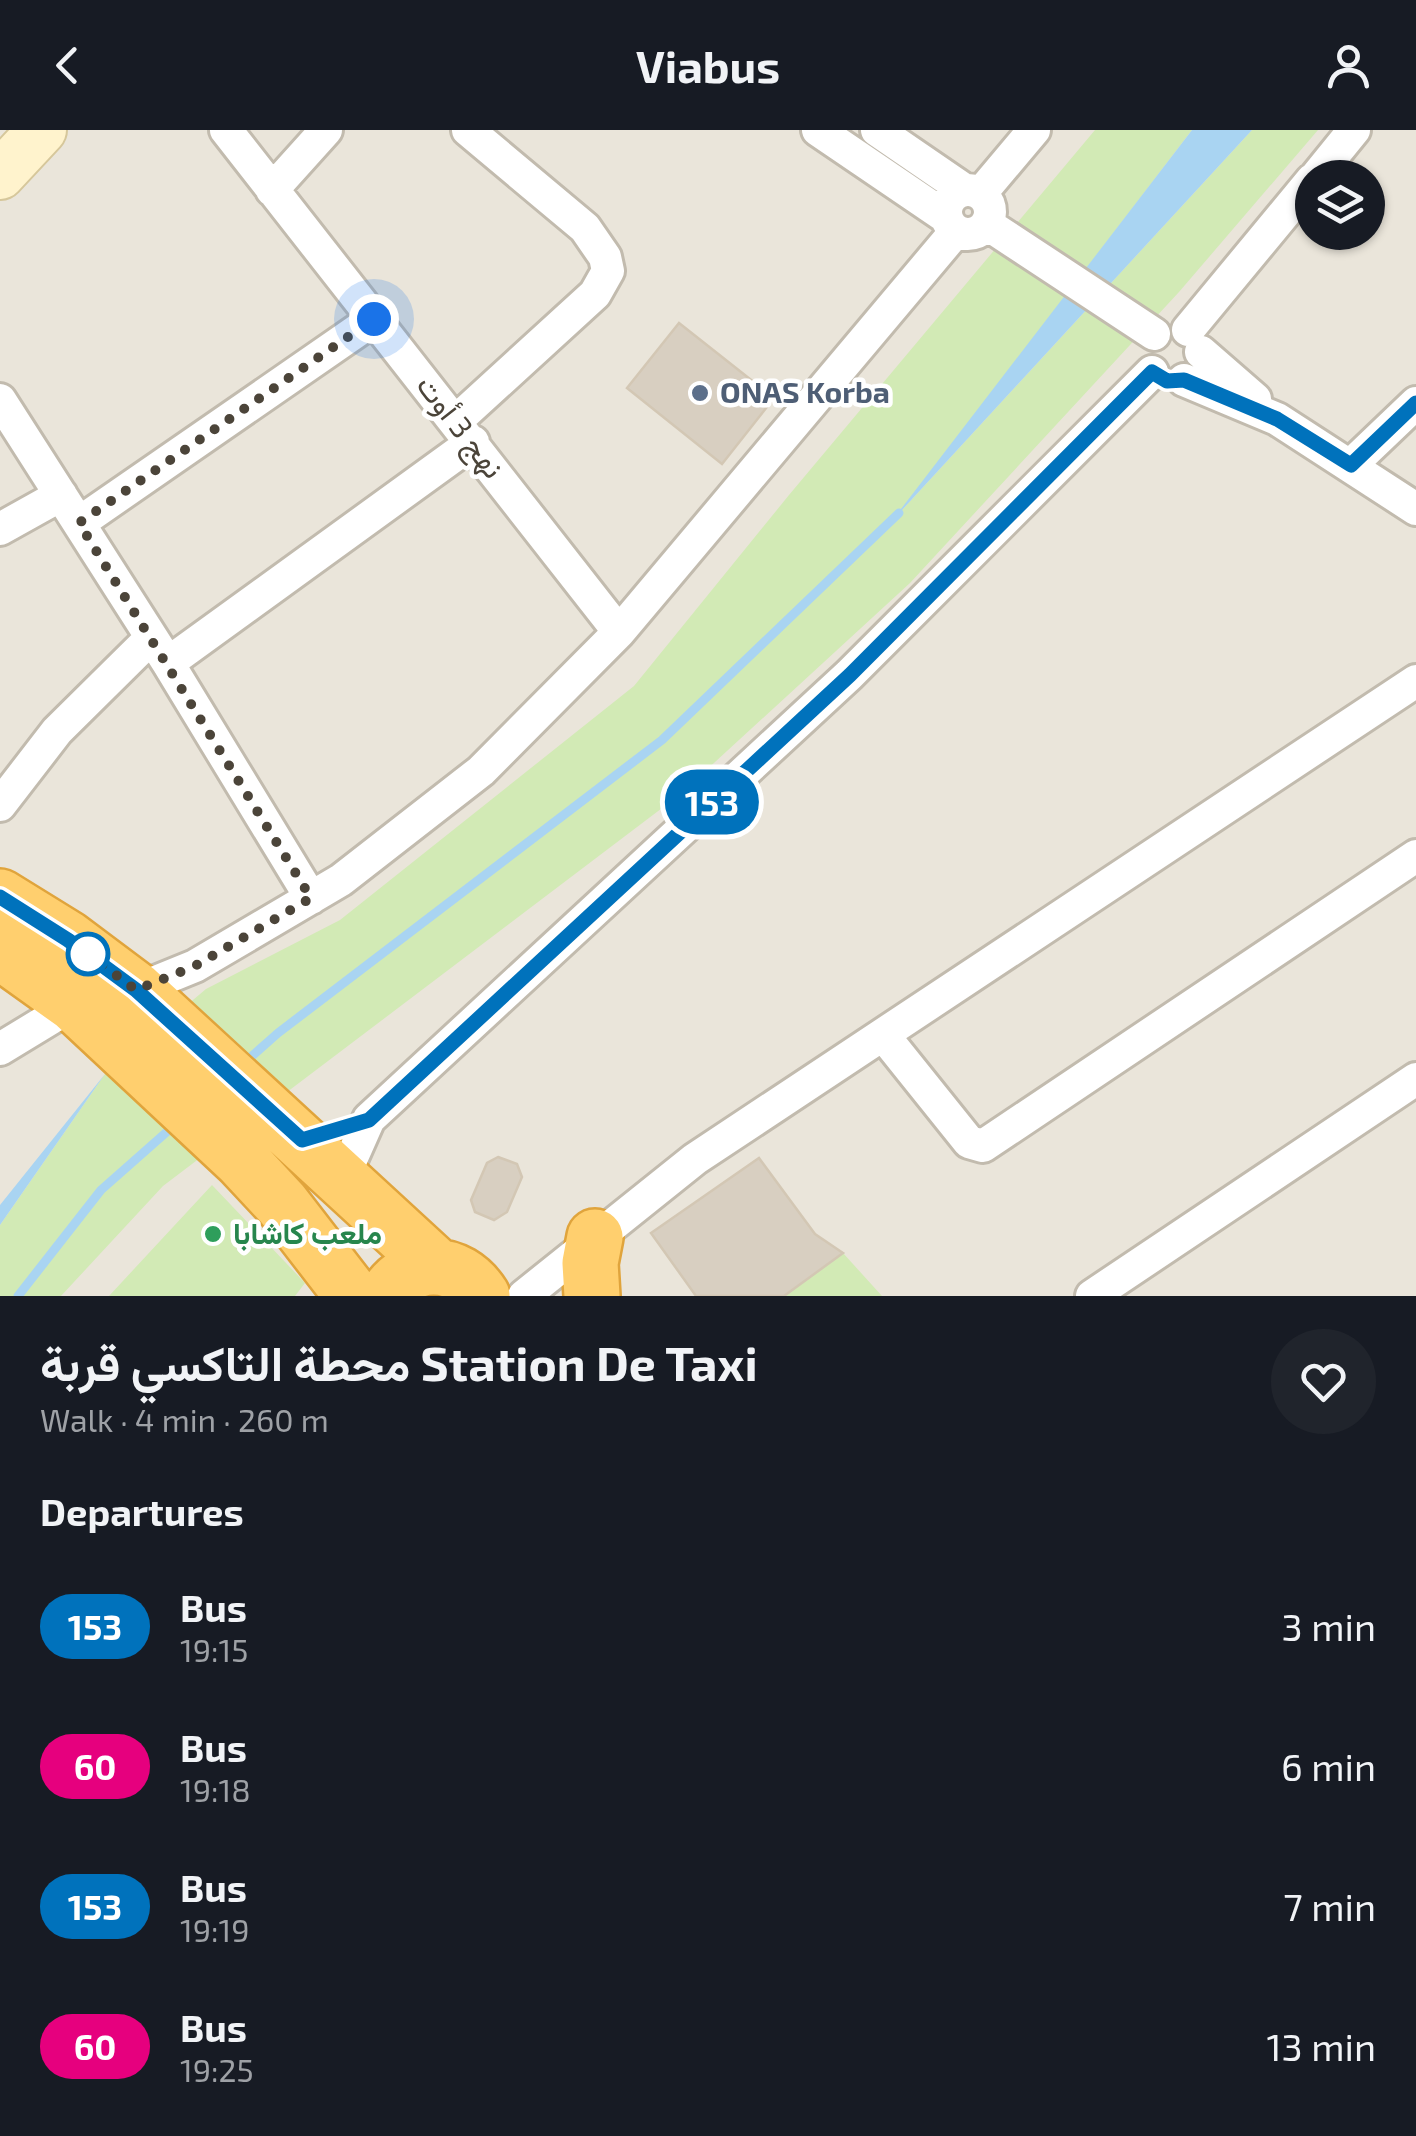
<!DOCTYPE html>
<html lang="en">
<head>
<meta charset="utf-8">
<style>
  body { margin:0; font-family:"Exo 2",Vazirmatn,sans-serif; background:#20242c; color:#f1f3f6; height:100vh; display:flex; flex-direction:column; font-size:38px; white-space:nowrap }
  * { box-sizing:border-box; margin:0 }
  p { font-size:32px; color:#9ea1a6 }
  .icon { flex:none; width:55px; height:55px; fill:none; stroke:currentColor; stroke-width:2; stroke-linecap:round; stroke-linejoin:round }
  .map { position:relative; height:1166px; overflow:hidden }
  .sheet { display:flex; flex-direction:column; background:#171b24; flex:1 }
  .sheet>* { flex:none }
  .badge { padding:0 20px; border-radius:32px; font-size:35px; line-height:65px }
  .tools { position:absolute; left:1295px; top:30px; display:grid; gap:20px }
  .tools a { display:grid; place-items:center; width:90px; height:90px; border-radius:50%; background:#171b24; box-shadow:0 2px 8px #0004; font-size:50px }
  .you { position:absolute; width:50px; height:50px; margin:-25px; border:8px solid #fff; border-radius:50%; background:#1a73e8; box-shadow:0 0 0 15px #1a73e833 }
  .map>.badge { position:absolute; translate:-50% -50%; box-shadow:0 0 0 5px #fff }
  h2 { padding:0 40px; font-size:38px; line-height:90px }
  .round { display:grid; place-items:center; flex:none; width:105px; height:105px; border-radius:52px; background:#20242c }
  .head { display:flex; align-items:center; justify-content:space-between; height:170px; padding:0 40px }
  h1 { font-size:48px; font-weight:700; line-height:75px }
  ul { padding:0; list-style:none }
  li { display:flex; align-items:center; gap:30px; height:140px; padding:0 40px }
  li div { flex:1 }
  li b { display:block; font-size:38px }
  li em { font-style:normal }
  li .badge { min-width:110px; font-weight:700; text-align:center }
  header { display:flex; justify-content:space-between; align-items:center; height:130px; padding:0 40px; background:#171b24; font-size:45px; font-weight:700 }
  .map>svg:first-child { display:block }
  .residential { fill:#eae5da; fill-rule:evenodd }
  .green { fill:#d2eab5 }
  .water { fill:#a9d4f2 }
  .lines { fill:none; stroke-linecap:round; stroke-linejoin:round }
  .stream { stroke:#a9d4f2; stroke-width:9 }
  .building { fill:#d8cfc1; stroke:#d3c7b4; stroke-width:2.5 }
  .street-casing { stroke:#c2bbae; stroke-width:38 }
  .secondary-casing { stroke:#d6c79b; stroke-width:52 }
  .highway-casing { stroke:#e0a43c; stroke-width:60 }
  .street { stroke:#fff; stroke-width:32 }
  .secondary { stroke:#fff3cd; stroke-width:48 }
  .highway { stroke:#ffcf6e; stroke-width:55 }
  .line-casing { stroke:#fff; stroke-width:22 }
  .line { stroke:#0072bc; stroke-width:15 }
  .walk { stroke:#4b4439; stroke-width:10; stroke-dasharray:0 18 }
  .service-dot { fill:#5c6f8a; stroke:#fff; stroke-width:4 }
  .stop-dot { fill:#fff; stroke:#0072bc; stroke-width:5 }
  .leisure-dot { fill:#2e9e5b; stroke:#fff; stroke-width:4 }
  .labels { text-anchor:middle; stroke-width:9; stroke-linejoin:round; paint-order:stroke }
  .service-label { font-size:30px; font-weight:bold; fill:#4e5e75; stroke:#fff; text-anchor:start }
  .street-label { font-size:30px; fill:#4b4439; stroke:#fff }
  .leisure-label { font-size:30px; font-weight:bold; fill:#27864d; stroke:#fff; text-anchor:start }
</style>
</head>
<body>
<header><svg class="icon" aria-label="back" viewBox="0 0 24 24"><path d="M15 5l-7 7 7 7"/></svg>Viabus<svg class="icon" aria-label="person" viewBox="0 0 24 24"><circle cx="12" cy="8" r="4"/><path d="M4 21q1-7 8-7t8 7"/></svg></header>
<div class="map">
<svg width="1416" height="1166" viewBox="0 0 1416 1166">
  <rect width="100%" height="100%" fill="#f6f3ec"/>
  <path class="residential" d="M0,0H1416V1166H0ZM1312,48H1368V102H1312Z"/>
  <path class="green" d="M1095,0H1192L902,380L1252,0H1318L1179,162L910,453L678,666L163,1056L61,1166H0V1095L105,944L206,859L340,790L634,556L789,365Z
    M212,1055L305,1153L295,1166H109Z
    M843,1123L882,1166H784Z"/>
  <path class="water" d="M1192,0H1252L891,392Z
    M105,944L0,1095V1075Z"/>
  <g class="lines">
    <path class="stream" d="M242,935L278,903L662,610L899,383
      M18,1166L101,1060L178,992"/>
  </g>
  <path class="building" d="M679,193L774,268L722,334L627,258Z
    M498,1027L517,1034L522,1047L507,1082L494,1090L475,1082L471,1070L487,1033Z
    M759,1028L815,1104L843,1123L784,1166H696L651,1103Z"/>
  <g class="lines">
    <g class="street-casing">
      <path id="street" d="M226,0L619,502
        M818,0L946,87
        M877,0L963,59
        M1315,48L1354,0
        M946 82a22 22 0 1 1 44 0a22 22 0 1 1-44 0Z
        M272,60L326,0
        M981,63L1034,0
        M987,94L1154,204
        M1188,200L1312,50
        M1201,222L1255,269
        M1184,250L1277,289L1416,379
        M0,270L168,533L311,768
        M456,291L595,164L608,141L605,127L585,98L468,0
        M1351,335L1416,273
        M79,393L374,189
        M0,399L61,365
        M168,533L473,312
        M0,675L57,601L151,508
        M136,860L195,836L341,750L481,641L619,502L956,101
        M884,906L969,1012L983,1016L1416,726
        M0,919L74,874
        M342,1050L369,989L849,545L1152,242
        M524,1166L695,1029L1416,551
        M1092,1166L1416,949"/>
    </g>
    <g class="secondary-casing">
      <path id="secondary" d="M0,45L42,0"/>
    </g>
    <g class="highway-casing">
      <path id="highway" d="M0,767L68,809L136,860L436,1136
        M0,821L74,874L242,1031L282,1074L353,1166
        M386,1166C410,1127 458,1128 482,1166
        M592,1166L590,1133L595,1107"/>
    </g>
    <use href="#street" class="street"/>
    <use href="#secondary" class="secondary"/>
    <use href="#highway" class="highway"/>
  </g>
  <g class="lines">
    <g class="line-casing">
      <path id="line" d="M0,767L68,810L136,860L302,1010L369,990L850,545L1152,242L1167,251L1184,250L1277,289L1351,335L1416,273"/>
    </g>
    <use href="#line" class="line"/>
    <path class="walk" d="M88,824L136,860L195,836L311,768L79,393L374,189"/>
  </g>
  <circle class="service-dot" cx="700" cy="263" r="10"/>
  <circle class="stop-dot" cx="88" cy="824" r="20"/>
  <circle class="leisure-dot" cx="213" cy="1104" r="10"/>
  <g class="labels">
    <g class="service-label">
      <text x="720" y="273">ONAS Korba</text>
    </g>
    <g class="street-label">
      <text transform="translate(460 297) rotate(52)" y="10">نهج 3 أوت</text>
    </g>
    <g class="leisure-label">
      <text x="233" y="1114">ملعب كاشابا</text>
    </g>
  </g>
</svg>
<div class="tools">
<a><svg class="icon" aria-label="layers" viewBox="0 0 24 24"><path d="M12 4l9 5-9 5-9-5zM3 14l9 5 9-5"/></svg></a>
</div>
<div class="you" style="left:374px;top:189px"></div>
<b class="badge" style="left:712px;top:672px;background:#0072bc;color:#fff">153</b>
</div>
<section class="sheet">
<div class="head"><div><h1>محطة التاكسي قربة Station De Taxi</h1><p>Walk · 4 min · 260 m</p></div><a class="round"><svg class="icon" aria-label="heart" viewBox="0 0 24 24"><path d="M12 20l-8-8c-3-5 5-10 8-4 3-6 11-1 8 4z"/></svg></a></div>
<h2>Departures</h2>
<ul>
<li><span class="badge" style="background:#0072bc;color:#fff">153</span><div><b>Bus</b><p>19:15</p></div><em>3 min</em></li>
<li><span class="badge" style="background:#e6007e;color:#fff">60</span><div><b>Bus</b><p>19:18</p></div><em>6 min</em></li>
<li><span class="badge" style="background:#0072bc;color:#fff">153</span><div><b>Bus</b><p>19:19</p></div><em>7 min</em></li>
<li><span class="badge" style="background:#e6007e;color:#fff">60</span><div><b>Bus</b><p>19:25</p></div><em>13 min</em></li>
</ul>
</section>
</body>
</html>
